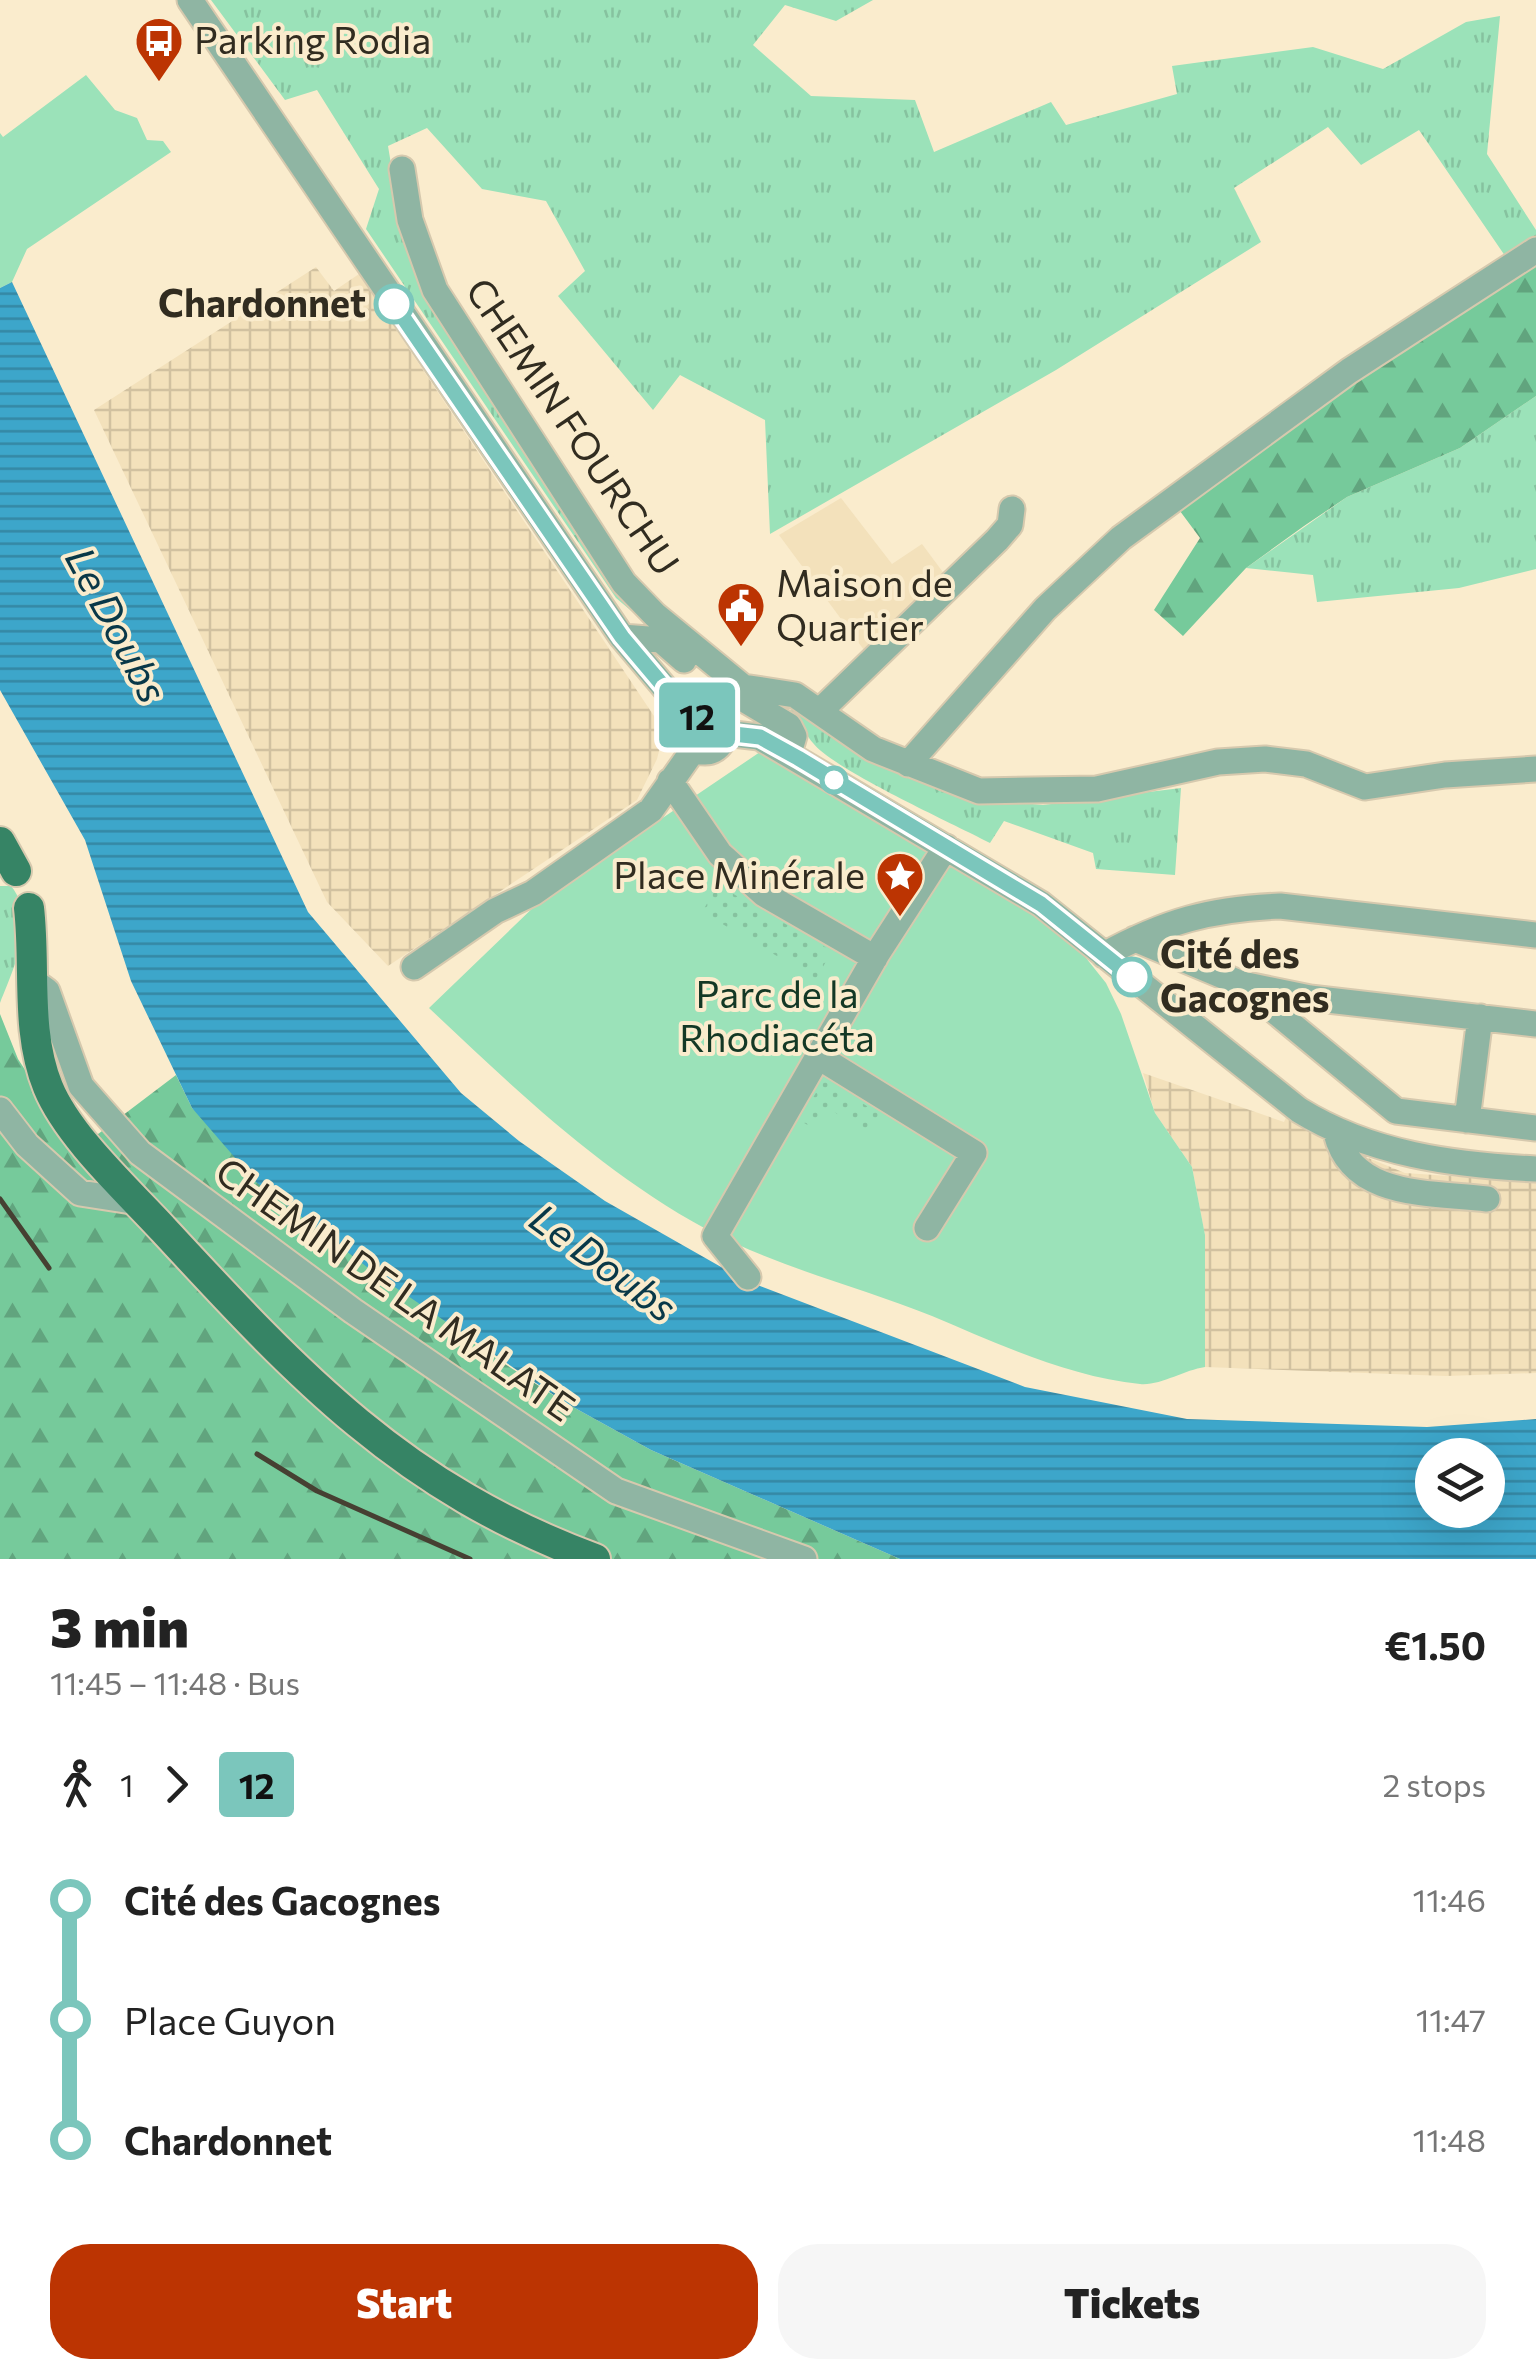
<!DOCTYPE html>
<html lang="en">
<head>
<meta charset="utf-8">
<style>
  body { margin:0; font-family:Commissioner,sans-serif; background:#f6f6f6; color:#222; height:100vh; display:flex; flex-direction:column; font-size:38px; white-space:nowrap }
  * { box-sizing:border-box; margin:0 }
  p { font-size:32px; color:#767676 }
  .icon { flex:none; width:55px; height:55px; fill:none; stroke:currentColor; stroke-width:2; stroke-linecap:round; stroke-linejoin:round }
  .map { position:relative; height:1559px; overflow:hidden }
  .drawer { display:flex; flex-direction:column; background:#fff; flex:1 }
  .drawer>* { flex:none }
  .badge { padding:0 20px; border-radius:8px; font-size:35px; line-height:65px }
  .buttons { position:absolute; left:1415px; top:1438px; display:grid; gap:20px }
  .buttons a { display:grid; place-items:center; width:90px; height:90px; border-radius:50%; background:#fff; box-shadow:0 10px 40px #0002; font-size:50px }
  .map>.badge { position:absolute; translate:-50% -50%; box-shadow:0 0 0 5px #fff }
  .legs { display:flex; align-items:center; gap:15px; height:110px; padding:0 50px; font-size:32px }
  .legs p { margin-inline-start:auto }
  .headline { display:flex; align-items:center; justify-content:space-between; height:170px; padding:0 50px }
  h1 { font-size:55px; font-weight:800; line-height:75px }
  .button { display:flex; gap:20px; margin-top:auto; padding:20px 50px }
  .button a { flex:1; height:115px; border-radius:40px; background:#bc3402; color:#fff; font-size:40px; font-weight:800; line-height:115px; text-align:center }
  .button a+a { background:#f6f6f6; color:#222 }
  ul { padding:0 50px; list-style:none }
  li { display:flex; align-items:center; gap:35px; height:120px; font-size:38px }
  li i { display:grid; place-items:center; width:15px; height:100%; margin:0 12px; background:currentColor }
  li i::after { content:''; width:25px; height:25px; margin:-12px; border:8px solid; border-radius:50%; background:#fff }
  li p { margin-inline-start:auto }
  li:first-child i { background:linear-gradient(#0000 50%,currentColor 0) }
  li:last-child i { background:linear-gradient(currentColor 50%,#0000 0) }
  .map>svg:first-child { display:block }
  .built { fill:#f3e1bb }
  .industrial { fill:url(#industrial-grid) }
  .grass { fill:url(#grass-tufts) }
  .forest { fill:url(#forest-firs) }
  .park { fill:#9be2b9 }
  .garden { fill:url(#garden-dots) }
  .water { fill:url(#water-rules); fill-rule:evenodd }
  .lines { fill:none; stroke-linecap:round; stroke-linejoin:round }
  .minor-casing { stroke:#d6c9ae; stroke-width:29 }
  .major-casing { stroke:#d6c9ae; stroke-width:34 }
  .minor { stroke:#8fb5a3; stroke-width:25 }
  .major { stroke:#368465; stroke-width:30 }
  .rail { stroke:#464032; stroke-width:5 }
  .line-1-casing { stroke:#fff; stroke-width:22 }
  .line-1 { stroke:#7bc6bc; stroke-width:15 }
  .stop-1-dot { fill:#fff; stroke:#7bc6bc; stroke-width:5 }
  .labels { text-anchor:middle; stroke-width:8; stroke-linejoin:round; paint-order:stroke }
  .poi-label { font-size:38px; fill:#312c20; stroke:#faeccd; text-anchor:start }
  .stop-label { font-size:38px; font-weight:bold; fill:#312c20; stroke:#faeccd; text-anchor:end }
  .street-label { font-size:38px; fill:#312c20; stroke:#faeccd }
  .park-label { font-size:38px; fill:#133825; stroke:#faeccd }
  .water-label { font-size:40px; font-style:italic; fill:#093848; stroke:#faeccd }
</style>
</head>
<body>
<div class="map">
<svg width="1536" height="1559" viewBox="0 0 1536 1559">
  <defs>
    <pattern id="industrial-grid" width="8" height="8" patternUnits="userSpaceOnUse" patternTransform="scale(2.5)"><rect width="8" height="8" fill="#f3e1bb"/><path d="M0 4h8M4 0v8" fill="none" stroke="#d1c1a0"/></pattern>
    <pattern id="grass-tufts" width="24" height="20" patternUnits="userSpaceOnUse" patternTransform="scale(2.5)"><rect width="24" height="20" fill="#9be2b9"/><path d="M3 7l-1-3M5 7V3M7 7l1-3M15 17l-1-3M17 17v-4M19 17l1-3" fill="none" stroke="#86c29f"/></pattern>
    <pattern id="forest-firs" width="22" height="20" patternUnits="userSpaceOnUse" patternTransform="scale(2.5)"><rect width="22" height="20" fill="#76ca9b"/><path d="M5 1l3.5 6h-7zM16 11l3.5 6h-7z" fill="#61a47e"/></pattern>
    <pattern id="garden-dots" width="8" height="8" patternUnits="userSpaceOnUse" patternTransform="scale(2.5)"><rect width="8" height="8" fill="#9be2b9"/><path d="M2 2h.1M6 6h.1" fill="none" stroke="#86c29f" stroke-width="1.8" stroke-linecap="round"/></pattern>
    <pattern id="water-rules" width="6" height="5" patternUnits="userSpaceOnUse" patternTransform="scale(2.5)"><rect width="6" height="5" fill="#3da6ca"/><path d="M0 2.5h6" fill="none" stroke="#3487a4"/></pattern>
  </defs>
  <rect width="100%" height="100%" fill="#faeccd"/>
  <path class="built" d="M841,498L892,564L922,544L948,579L864,650L779,535Z"/>
  <path class="industrial" d="M316,267L334,291L359,274L664,731L657,759L637,800L388,966L327,902L94,410Z
    M1143,1073L1284,1122L1288,1113L1361,1155L1405,1173L1536,1182V1373L1446,1376L1205,1367V1235L1192,1167L1155,1113Z"/>
  <path class="grass" d="M211,0H873L836,21L785,5L753,45L811,96L915,100L934,152L1051,102L1066,125L1177,94L1172,66L1313,47L1383,69L1466,22L1500,16L1487,154L1536,230V255L1514,269L1419,130L1361,165L1328,127L1234,188L1261,242L1056,370L770,534L765,420L680,375L653,410L558,296L585,271L546,201L482,189L427,128L388,146L404,242L435,309L654,630L616,598L366,229L379,189L317,90L285,100Z
    M1536,396V569L1459,588L1317,602L1313,575L1246,568L1347,497L1460,448Z
    M795,705L855,753L958,797L1043,805L1181,788L1175,875L1096,869L1093,853L1004,821L990,843C954,824 834,770 813,743C802,730 806,727 789,714Z
    M0,886H11C38,918 13,970 0,1003Z"/>
  <path class="forest" d="M1536,255V396L1460,448L1347,497L1304,526L1246,568L1183,636L1154,610L1200,538L1177,507Z
    M0,1014L18,1059L77,1150L176,1075L192,1108L477,1346L564,1402L651,1450L900,1559H0Z"/>
  <path class="park" d="M86,75L115,110L137,118L147,140L163,141L171,152L27,249L12,282L0,288V133L3,137Z
    M760,752L1024,908L1082,953L1106,983L1121,1014L1155,1113L1192,1167L1205,1235V1367C1184,1370 1160,1386 1140,1384C1069,1377 996,1343 932,1316C857,1286 779,1268 706,1229C600,1171 516,1090 429,1008L540,901Z"/>
  <path class="garden" d="M718,885L832,951L816,979L702,912Z
    M824,1080L880,1114L868,1133L831,1110L818,1131L799,1120Z"/>
  <path class="water" d="M12,282L308,912L461,1093L519,1141L605,1201L744,1280L1025,1387L1187,1419L1427,1427L1536,1419V1559H900L651,1450L564,1402L380,1277L256,1182L192,1108L131,981L85,840L0,690V288ZM1432,1455H1488V1510H1432Z"/>
  <g class="lines">
    <g class="minor-casing">
      <path id="minor" d="M190,0L622,637L691,719
        M402,169L410,220L435,290L624,583L655,615L743,687
        M622,637L661,640L684,660
        M743,687L795,695L873,749L979,791L1097,789L1218,762L1265,759L1306,764L1365,787L1445,775L1536,769
        M725,688L789,726L794,736L789,753
        M820,711L997,540L1010,525L1012,509
        M686 733a19 19 0 1 1 38 0a19 19 0 1 1-38 0Z
        M725,733L759,737L1041,904L1299,1110C1370,1154 1453,1165 1536,1169
        M908,764L1045,609L1121,538L1349,371L1536,250
        M670,781L720,854L764,894L875,958
        M1135,939L1242,984L1310,998L1536,1024
        M1104,955C1166,921 1210,909 1280,906L1536,935
        M414,967L495,911L533,893L651,810L694,749
        M32,980L47,991L81,1086L140,1153L353,1311L616,1491L804,1559
        M1242,984L1396,1111L1536,1128
        M819,1057L974,1153L927,1228
        M0,1110L27,1145L80,1193L138,1202
        M1467,1120L1480,1017
        M1336,1133C1352,1199 1431,1192 1487,1199
        M748,1277L715,1236L877,954L946,847"/>
    </g>
    <g class="major-casing">
      <path id="major" d="M0,842L16,871
        M29,908C36,968 25,1030 48,1087C68,1136 126,1189 162,1228C298,1375 402,1488 595,1559"/>
    </g>
    <use href="#minor" class="minor"/>
    <use href="#major" class="major"/>
    <path class="rail" d="M0,1199L49,1268
      M257,1454L317,1491L470,1559"/>
  </g>
  <g class="lines">
    <g class="line-1-casing">
      <path id="line-1" d="M394,304L622,637L691,719L709,714L720,721L725,733L760,737L798,758L1041,904L1132,977"/>
    </g>
    <use href="#line-1" class="line-1"/>
  </g>
  <defs>
    <g id="bus-pin" transform="scale(2.5)"><path d="M0 17L-7.5 6A9.5 9.5 0 1 1 7.5 6Z" fill="#bc3402" stroke="#faeccd"/><path d="M-5-6H5V4H4V6H2V4H-2V6H-4V4H-5ZM-3.5-4V0h7V-4ZM-3.5 1.2v1.5H-2V1.2ZM2 1.2v1.5H3.5V1.2Z" fill="#fff"/></g>
    <g id="civic-pin" transform="scale(2.5)"><path d="M0 17L-7.5 6A9.5 9.5 0 1 1 7.5 6Z" fill="#bc3402" stroke="#faeccd"/><path d="M-.6-6.5H3V-4.5H.6V-3L4-1V1h2V6H-6V1h2V-1L-.6-3ZM-1.2 2.5V6h2.4V2.5Z" fill="#fff"/></g>
    <g id="sight-pin" transform="scale(2.5)"><path d="M0 17L-7.5 6A9.5 9.5 0 1 1 7.5 6Z" fill="#bc3402" stroke="#faeccd"/><path d="M0-6L1.8-2.2L6-1.7L2.9 1.2L3.7 5.4L0 3.3L-3.7 5.4L-2.9 1.2L-6-1.7L-1.8-2.2Z" fill="#fff"/></g>
  </defs>
  <g fill-rule="evenodd">
    <use href="#bus-pin" x="159" y="41"/>
    <use href="#civic-pin" x="741" y="606"/>
    <use href="#sight-pin" x="900" y="876"/>
  </g>
  <g class="stop-1-dot">
    <circle cx="394" cy="304" r="18"/>
    <circle cx="834" cy="780" r="12"/>
    <circle cx="1132" cy="977" r="18"/>
  </g>
  <g class="labels">
    <g class="poi-label">
      <text x="194" y="54">Parking Rodia</text>
      <text x="776" y="597">Maison de<tspan x="776" dy="44">Quartier</tspan></text>
      <text x="865" y="889" text-anchor="end">Place Minérale</text>
    </g>
    <g class="stop-label">
      <text x="366" y="317">Chardonnet</text>
      <text x="1160" y="968" text-anchor="start">Cité des<tspan x="1160" dy="44">Gacognes</tspan></text>
    </g>
    <g class="street-label">
      <text transform="translate(572 427) rotate(56)" y="13">CHEMIN FOURCHU</text>
      <text transform="translate(395 1290) rotate(35)" y="13">CHEMIN DE LA MALATE</text>
    </g>
    <g class="park-label">
      <text x="777" y="1008">Parc de la<tspan x="777" dy="44">Rhodiacéta</tspan></text>
    </g>
    <g class="water-label">
      <text transform="translate(116 625) rotate(62)" y="14">Le Doubs</text>
      <text transform="translate(603 1263) rotate(36)" y="14">Le Doubs</text>
    </g>
  </g>
</svg>
<div class="buttons">
<a><svg class="icon" aria-label="layers" viewBox="0 0 24 24"><path d="M12 4l9 5-9 5-9-5zM3 14l9 5 9-5"/></svg></a>
</div>
<b class="badge" style="left:697px;top:715px;background:#7bc6bc;color:#111">12</b>
</div>
<section class="drawer">
<div class="headline"><div><h1>3 min</h1><p>11:45 – 11:48 · Bus</p></div><b>€1.50</b></div>
<div class="legs"><svg class="icon" aria-label="walk" viewBox="0 0 24 24"><circle cx="13" cy="4" r="2"/><path d="M13 8l-2 6 4 7M11 14l-3 7M7 12l3-4h3l4 4"/></svg>1<svg class="icon" aria-label="forward" viewBox="0 0 24 24"><path d="M9 5l7 7-7 7"/></svg><b class="badge" style="background:#7bc6bc;color:#111">12</b><p>2 stops</p></div>
<ul>
<li><i style="color:#7bc6bc"></i><b>Cité des Gacognes</b><p>11:46</p></li>
<li><i style="color:#7bc6bc"></i><span>Place Guyon</span><p>11:47</p></li>
<li><i style="color:#7bc6bc"></i><b>Chardonnet</b><p>11:48</p></li>
</ul>
<div class="button"><a>Start</a><a>Tickets</a></div>
</section>
</body>
</html>
